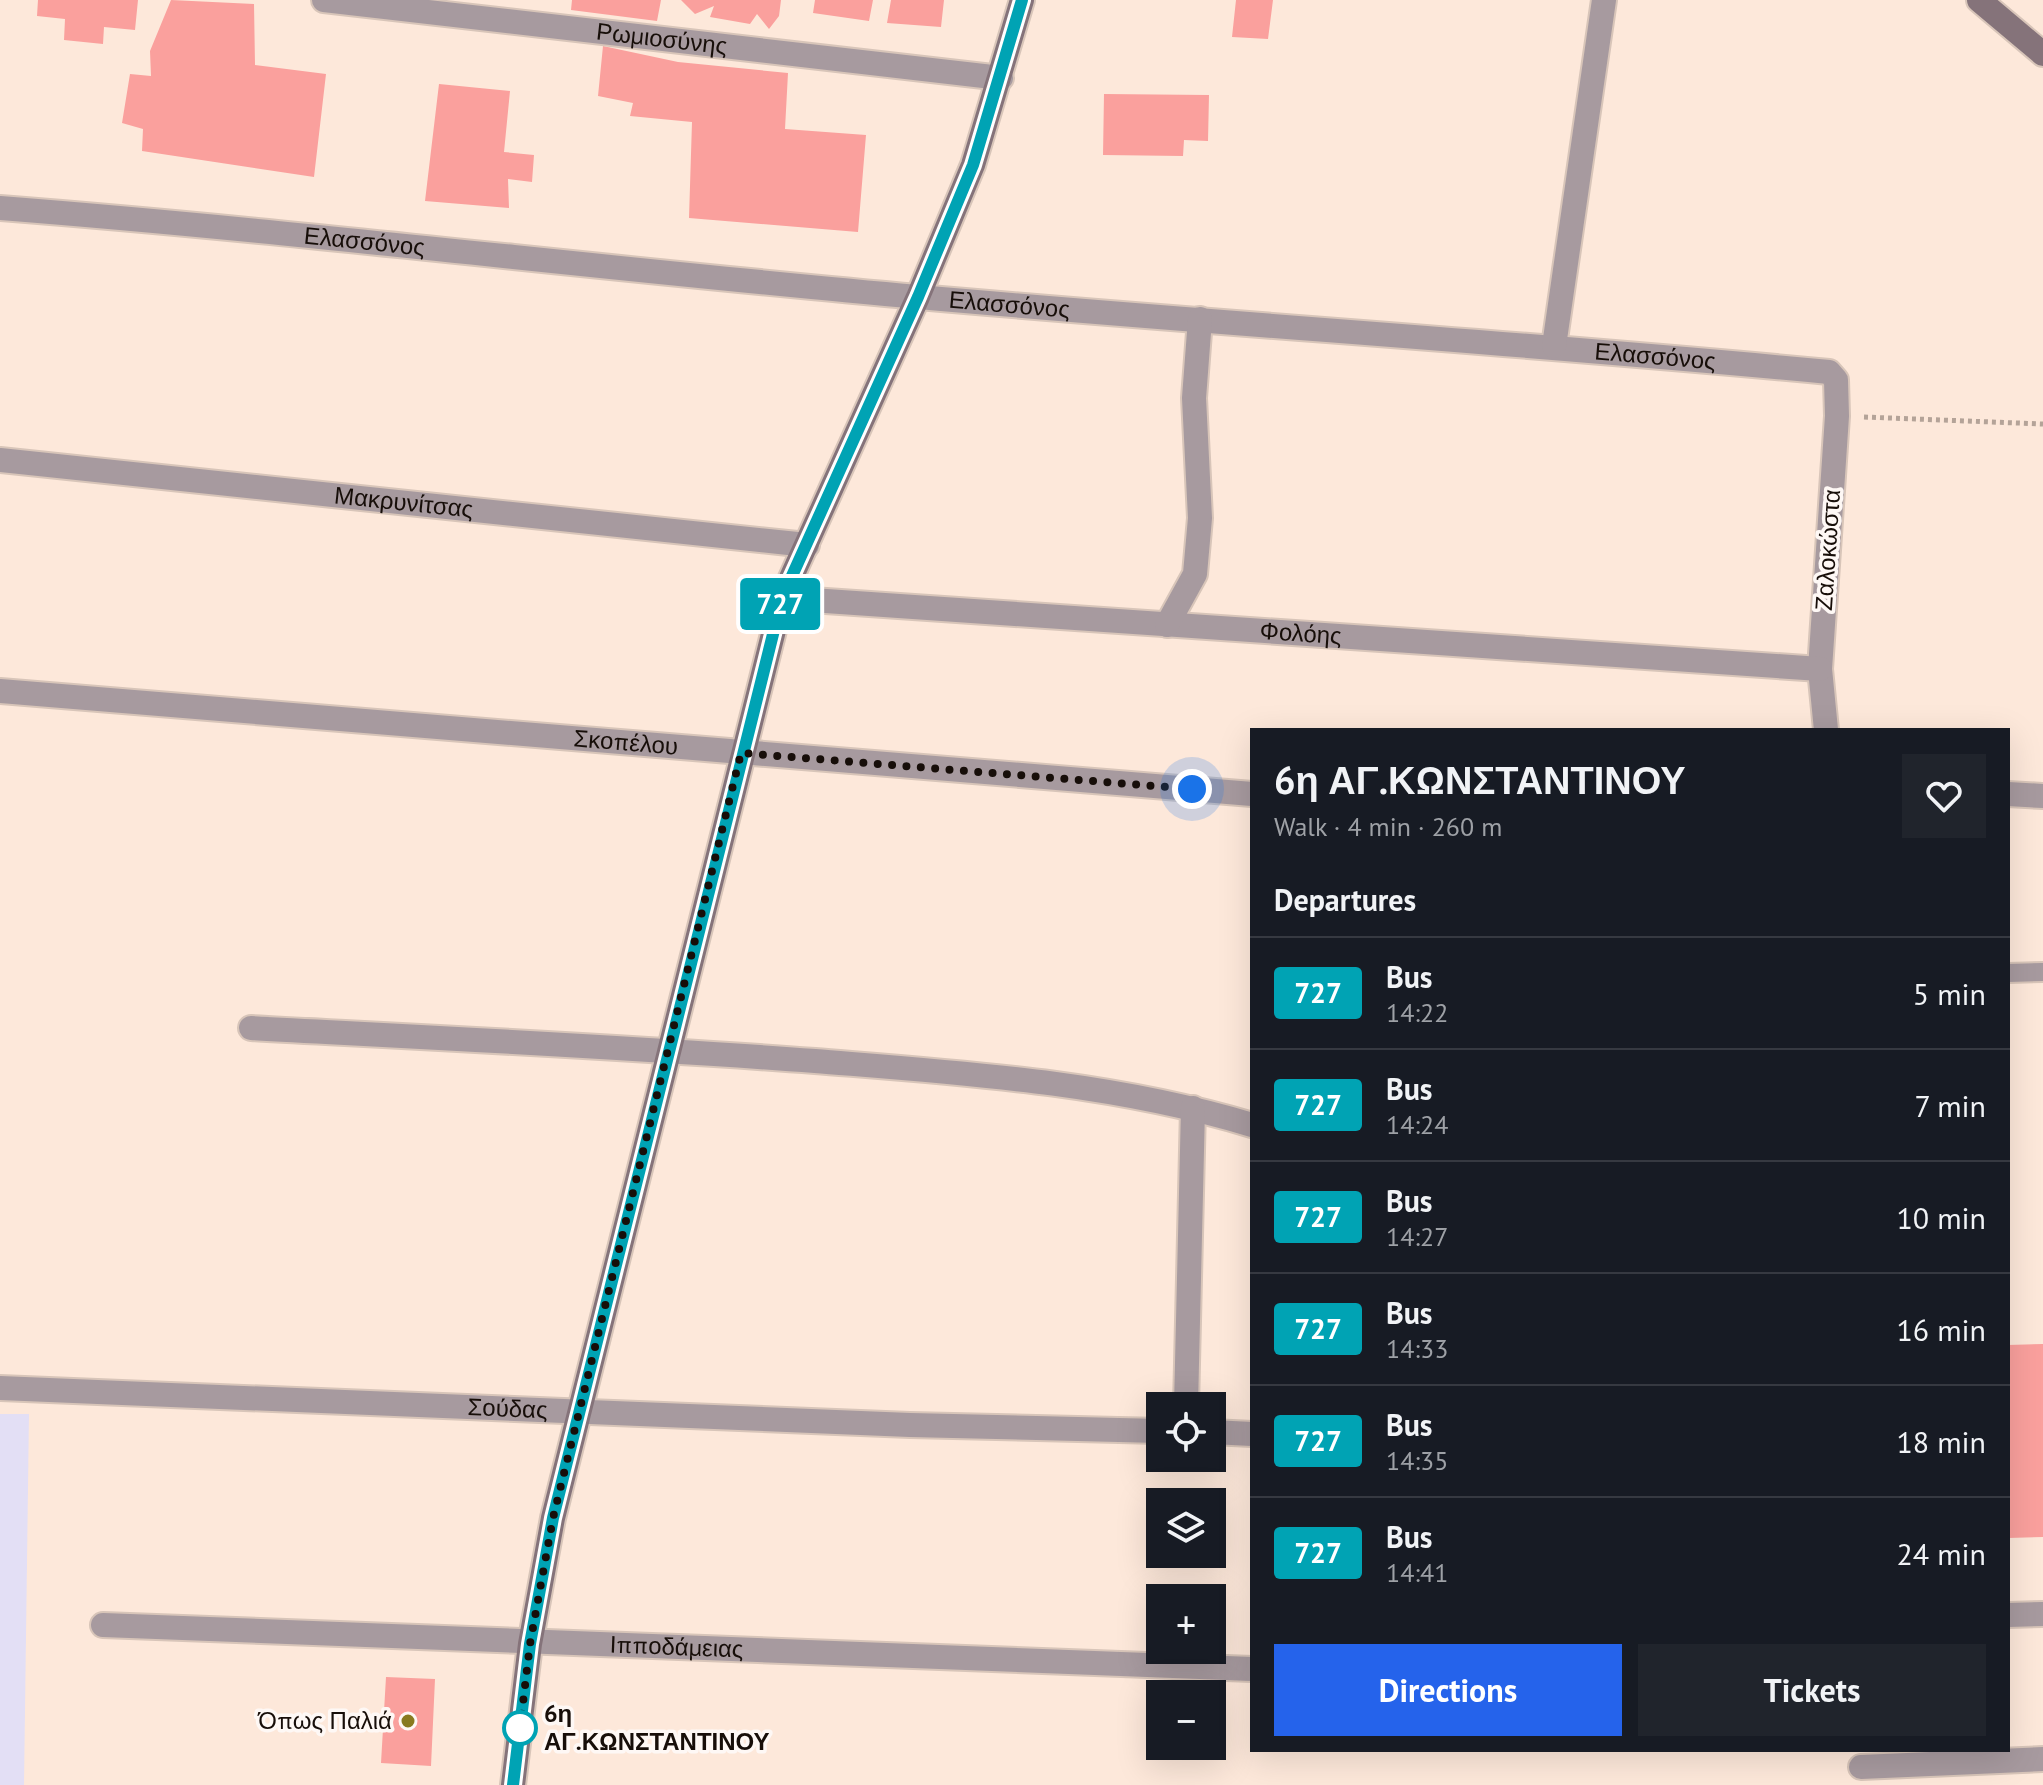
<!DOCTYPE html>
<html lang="en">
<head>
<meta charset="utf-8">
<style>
  body { margin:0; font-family:"PT Sans",sans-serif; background:#20242c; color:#f1f3f6; height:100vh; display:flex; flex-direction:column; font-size:30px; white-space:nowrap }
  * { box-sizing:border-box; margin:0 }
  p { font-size:26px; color:#9ea1a6 }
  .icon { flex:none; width:44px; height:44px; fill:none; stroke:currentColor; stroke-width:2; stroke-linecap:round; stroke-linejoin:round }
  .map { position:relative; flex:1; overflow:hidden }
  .panel { position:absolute; left:1250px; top:728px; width:760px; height:1024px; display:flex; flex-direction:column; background:#171b24; border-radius:0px; box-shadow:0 8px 32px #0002 }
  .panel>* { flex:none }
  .badge { padding:0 16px; border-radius:6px; font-size:28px; line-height:52px }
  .controls { position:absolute; left:1146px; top:1392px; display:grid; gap:16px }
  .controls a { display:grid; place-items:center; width:80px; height:80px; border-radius:0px; background:#171b24; box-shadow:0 8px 32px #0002; font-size:40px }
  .you { position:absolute; width:40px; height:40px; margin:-20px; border:6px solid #fff; border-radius:50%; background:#1a73e8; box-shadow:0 0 0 12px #1a73e833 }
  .map>.badge { position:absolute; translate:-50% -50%; box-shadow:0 0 0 4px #fff }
  h2 { padding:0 24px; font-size:30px; line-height:72px }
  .round { display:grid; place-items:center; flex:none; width:84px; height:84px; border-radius:0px; background:#20242c }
  .summary { display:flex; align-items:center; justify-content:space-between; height:136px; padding:0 24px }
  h1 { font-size:38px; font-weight:600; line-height:60px }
  .primary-button { display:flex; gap:16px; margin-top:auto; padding:16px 24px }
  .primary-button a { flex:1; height:92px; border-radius:0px; background:#2563eb; color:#fff; font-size:32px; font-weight:600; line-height:92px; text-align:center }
  .primary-button a+a { background:#20242c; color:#f1f3f6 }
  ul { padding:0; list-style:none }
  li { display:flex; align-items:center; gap:24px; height:112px; padding:0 24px; border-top:2px solid #363941 }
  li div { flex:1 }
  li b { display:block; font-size:30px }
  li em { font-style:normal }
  li .badge { min-width:88px; font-weight:700; text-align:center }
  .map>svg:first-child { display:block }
  .industrial { fill:#e3dff5 }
  .building { fill:#faa09d }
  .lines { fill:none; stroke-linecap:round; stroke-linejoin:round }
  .lane-casing { stroke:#d8c5b9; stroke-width:22 }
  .street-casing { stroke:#d8c5b9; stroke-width:28 }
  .secondary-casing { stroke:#d8c5b9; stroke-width:28 }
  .path { stroke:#b4a398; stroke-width:5; stroke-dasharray:4 4; stroke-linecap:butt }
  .lane { stroke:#a79a9f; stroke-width:18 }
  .street { stroke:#a79a9f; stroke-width:24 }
  .secondary { stroke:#85737a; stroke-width:24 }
  .line-casing { stroke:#fff; stroke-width:18 }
  .line { stroke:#00a3b4; stroke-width:12 }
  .walk { stroke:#170e09; stroke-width:8; stroke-dasharray:0 14.4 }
  .poi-dot { fill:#887a1f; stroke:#fef8f5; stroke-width:3 }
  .stop-dot { fill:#fff; stroke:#00a3b4; stroke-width:4 }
  .labels { text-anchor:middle; stroke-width:7; stroke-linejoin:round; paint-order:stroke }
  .street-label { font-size:24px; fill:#170e09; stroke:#fef8f5 }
  .stop-label { font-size:24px; font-weight:bold; fill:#170e09; stroke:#fef8f5; text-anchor:start }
  .poi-label { font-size:24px; fill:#170e09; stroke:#fef8f5; text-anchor:end }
</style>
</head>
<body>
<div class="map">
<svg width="2043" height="1785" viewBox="0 0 2043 1785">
  <rect width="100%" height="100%" fill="#fde8da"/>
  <path class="industrial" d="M0,1414H29L24,1785H0Z"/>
  <path class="building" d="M38,0H138L135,30L104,27L103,44L64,40L65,19L37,16Z
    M171,0L254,4L255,65L326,74L314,177L142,151L143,129L122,123L130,74L151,76L150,51Z
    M572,0H661L657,21L571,10Z
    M681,0H781L779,16L769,29L757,14L750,24L710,17L714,6L695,14Z
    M815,0H873L869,21L813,13Z
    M891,0H944L941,27L887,23Z
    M1236,0H1273L1268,39L1232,37Z
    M603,46L678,62L788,73L785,129L866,135L858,232L689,218L692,122L630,116L633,103L598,96Z
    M439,84L510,91L504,152L534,155L532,182L508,179L509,208L425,201Z
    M1104,94L1209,95L1208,141L1184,140L1183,156L1103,155Z
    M2043,1344V1537L2008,1538V1345Z
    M386,1677L435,1679L431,1766L381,1763Z"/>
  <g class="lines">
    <g class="lane-casing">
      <path id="lane" d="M2008,973L2043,972"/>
    </g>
    <g class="street-casing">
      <g id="street">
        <path id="s1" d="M324,0L1001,78"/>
        <path id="s2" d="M0,208C307,232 612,270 919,297C1222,324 1526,343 1829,372L1836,380L1837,416L1820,669L1826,730"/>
        <path d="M1554,346L1604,0"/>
        <path id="s3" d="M0,460L807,545"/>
        <path id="s4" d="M782,598L1820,669"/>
        <path d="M1167,625L1195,574L1200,518L1194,398L1200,319"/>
        <path id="s5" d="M0,691L1252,794"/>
        <path d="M2008,794L2043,796"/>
        <path d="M251,1028C439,1038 627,1047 815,1061C962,1073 1110,1082 1252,1125"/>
        <path id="s6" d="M0,1388L910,1425L1160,1431"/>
        <path d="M1186,1406L1193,1108"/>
        <path d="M1212,1432L1252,1434"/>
        <path d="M2008,1615L2043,1614"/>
        <path id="s7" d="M103,1625L1252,1669"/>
        <path d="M1861,1767L2043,1759"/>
      </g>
    </g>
    <g class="secondary-casing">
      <path id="secondary" d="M1979,0L2043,54
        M513,1785L530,1644L553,1518L782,598L918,297L973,165L1022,0"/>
    </g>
    <path class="path" d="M1864,417L2043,424"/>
    <use href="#lane" class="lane"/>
    <use href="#street" class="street"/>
    <use href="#secondary" class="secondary"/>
  </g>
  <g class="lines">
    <g class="line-casing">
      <path id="line" d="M513,1785L530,1644L553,1518L782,598L918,297L973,165L1022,0"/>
    </g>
    <use href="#line" class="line"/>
    <path class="walk" d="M520,1728L530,1644L553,1518L741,753L1192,789"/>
  </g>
  <circle class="poi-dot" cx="408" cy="1721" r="8"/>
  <circle class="stop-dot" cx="520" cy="1728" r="16"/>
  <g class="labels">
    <g class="street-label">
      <text dy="8" stroke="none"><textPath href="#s1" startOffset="340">Ρωμιοσύνης</textPath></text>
      <text dy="8" stroke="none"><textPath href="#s2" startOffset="366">Ελασσόνος</textPath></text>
      <text dy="8" stroke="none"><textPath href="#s2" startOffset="1014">Ελασσόνος</textPath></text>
      <text dy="8" stroke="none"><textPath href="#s2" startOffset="1662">Ελασσόνος</textPath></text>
      <text dy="8" stroke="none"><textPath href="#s3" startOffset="406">Μακρυνίτσας</textPath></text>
      <text transform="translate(1828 550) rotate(-86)" y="8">Ζαλοκώστα</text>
      <text dy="8" stroke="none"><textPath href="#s4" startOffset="520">Φολόης</textPath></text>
      <text dy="8" stroke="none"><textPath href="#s5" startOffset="628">Σκοπέλου</textPath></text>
      <text dy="8" stroke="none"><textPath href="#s6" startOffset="508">Σούδας</textPath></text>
      <text dy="8" stroke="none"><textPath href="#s7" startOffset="574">Ιπποδάμειας</textPath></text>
    </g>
    <g class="stop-label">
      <text x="544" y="1722">6η<tspan x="544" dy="28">ΑΓ.ΚΩΝΣΤΑΝΤΙΝΟΥ</tspan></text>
    </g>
    <g class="poi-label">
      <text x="392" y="1729">Όπως Παλιά</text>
    </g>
  </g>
</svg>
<div class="controls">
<a><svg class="icon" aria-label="locate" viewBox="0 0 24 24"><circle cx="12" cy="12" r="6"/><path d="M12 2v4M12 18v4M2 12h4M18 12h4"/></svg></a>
<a><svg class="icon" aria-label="layers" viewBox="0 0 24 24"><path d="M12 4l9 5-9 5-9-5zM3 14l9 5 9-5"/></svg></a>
<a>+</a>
<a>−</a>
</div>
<div class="you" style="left:1192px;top:789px"></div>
<b class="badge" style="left:780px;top:604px;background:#00a3b4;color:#fff">727</b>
<section class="panel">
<div class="summary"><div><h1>6η ΑΓ.ΚΩΝΣΤΑΝΤΙΝΟΥ</h1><p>Walk · 4 min · 260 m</p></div><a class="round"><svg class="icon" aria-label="heart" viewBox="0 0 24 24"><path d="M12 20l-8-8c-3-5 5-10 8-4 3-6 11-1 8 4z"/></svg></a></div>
<h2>Departures</h2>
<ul>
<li><span class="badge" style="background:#00a3b4;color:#fff">727</span><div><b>Bus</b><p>14:22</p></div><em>5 min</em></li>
<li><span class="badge" style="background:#00a3b4;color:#fff">727</span><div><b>Bus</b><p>14:24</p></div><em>7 min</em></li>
<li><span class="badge" style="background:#00a3b4;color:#fff">727</span><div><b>Bus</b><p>14:27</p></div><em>10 min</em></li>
<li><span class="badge" style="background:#00a3b4;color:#fff">727</span><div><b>Bus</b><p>14:33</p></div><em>16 min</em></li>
<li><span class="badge" style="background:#00a3b4;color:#fff">727</span><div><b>Bus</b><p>14:35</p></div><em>18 min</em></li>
<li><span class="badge" style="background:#00a3b4;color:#fff">727</span><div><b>Bus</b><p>14:41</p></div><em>24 min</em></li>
</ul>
<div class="primary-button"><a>Directions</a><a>Tickets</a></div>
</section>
</div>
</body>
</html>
